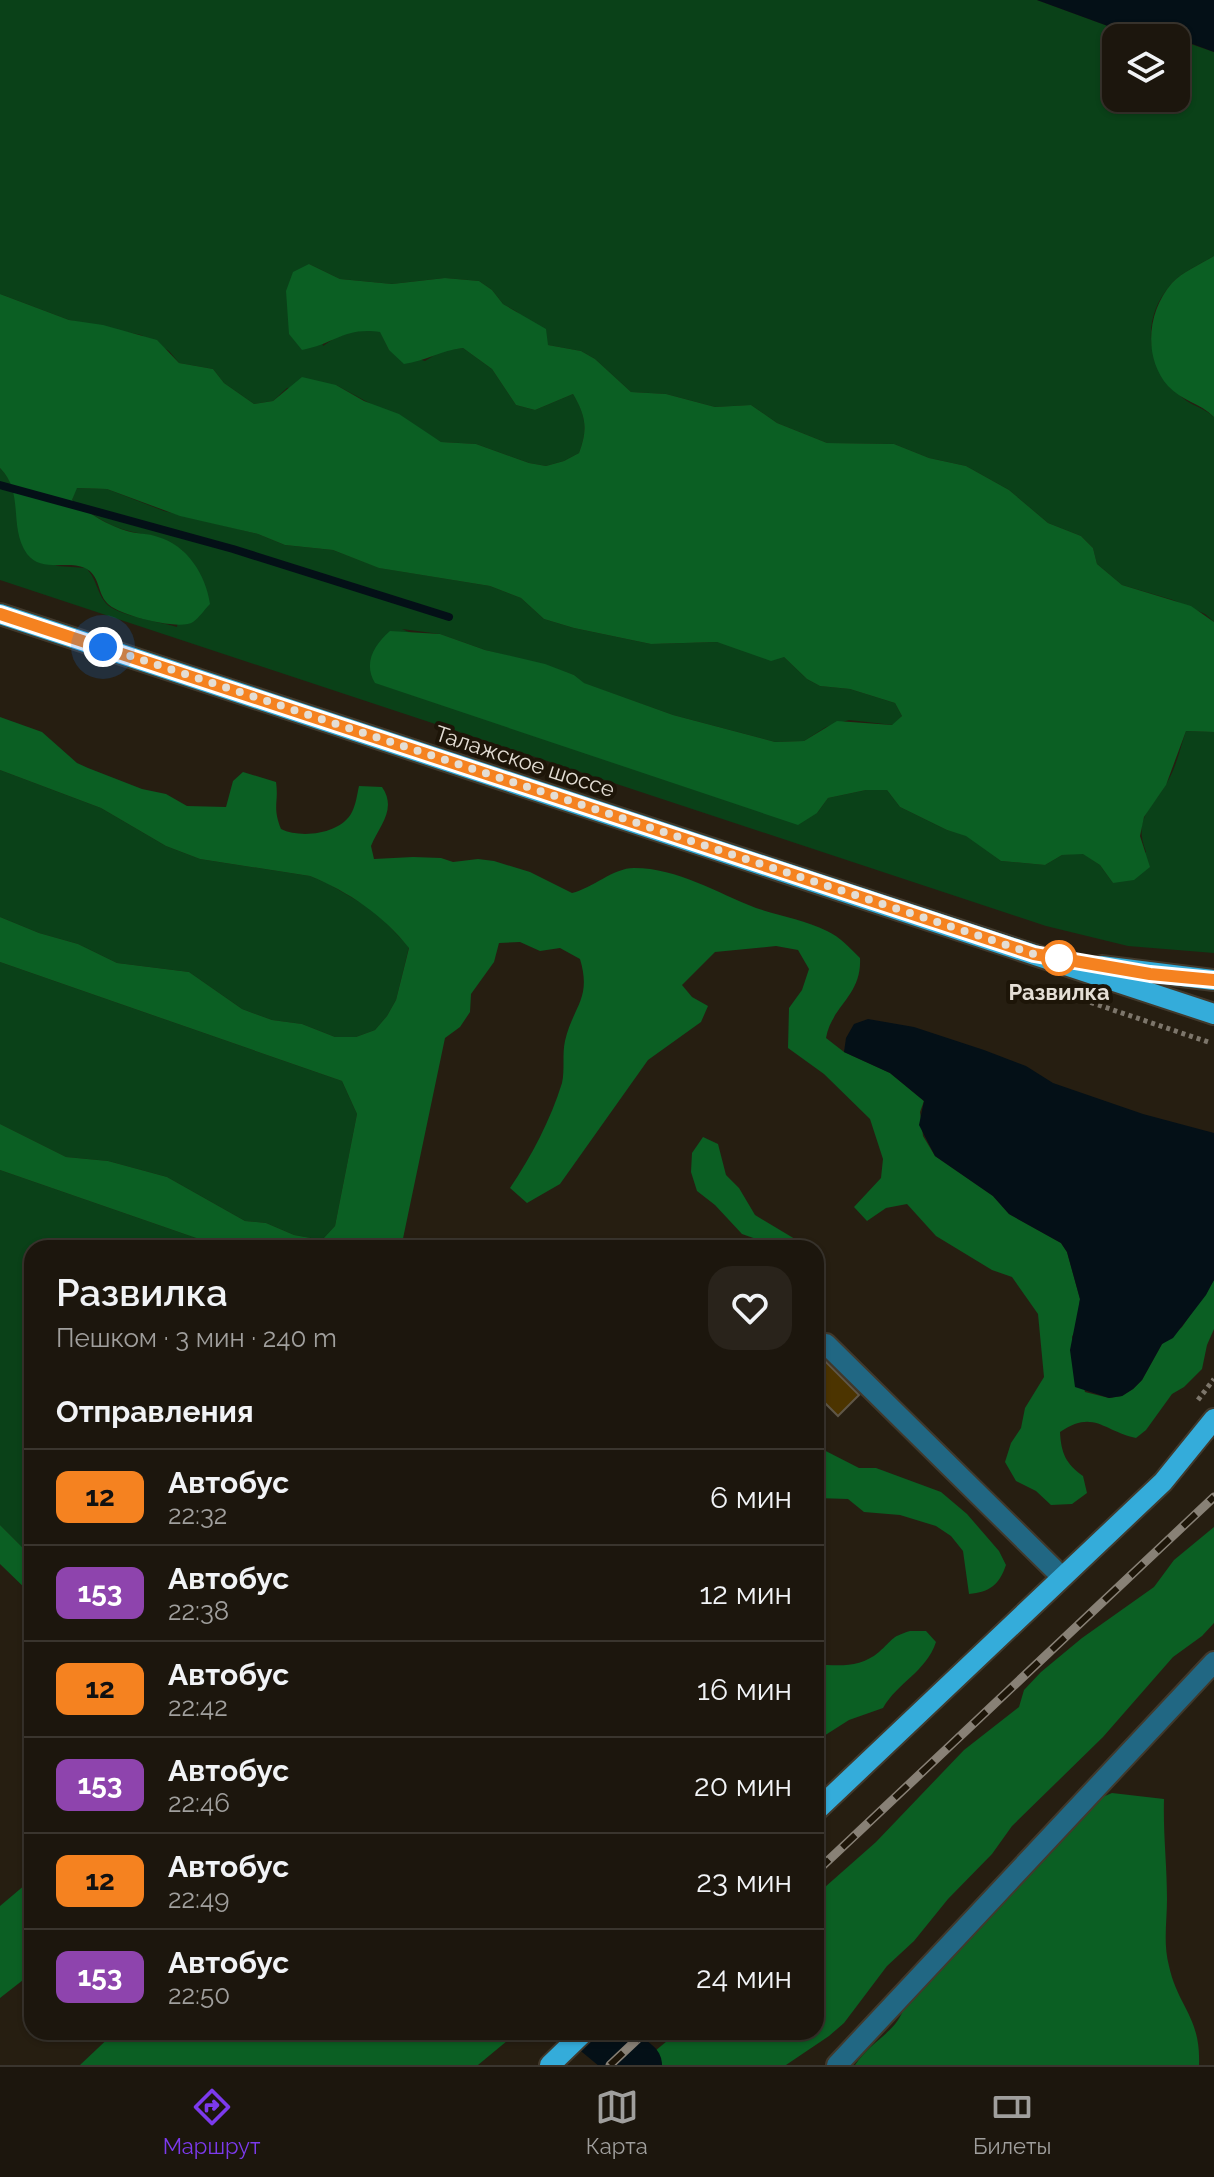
<!DOCTYPE html>
<html lang="ru">
<head>
<meta charset="utf-8">
<style>
  body { margin:0; font-family:Raleway,sans-serif; background:#29231b; color:#f1f3f6; height:100vh; display:flex; flex-direction:column; font-size:30px; white-space:nowrap }
  * { box-sizing:border-box; margin:0 }
  p { font-size:26px; color:#a09f9d }
  .icon { flex:none; width:44px; height:44px; fill:none; stroke:currentColor; stroke-width:2; stroke-linecap:round; stroke-linejoin:round }
  .map { position:relative; flex:1; overflow:hidden }
  .side { position:absolute; left:24px; top:1240px; width:800px; height:800px; display:flex; flex-direction:column; background:#1c160d; border-radius:24px; box-shadow:0 2px 6px #0004,0 0 0 2px #3a352e }
  .side>* { flex:none }
  .badge { padding:0 16px; border-radius:12px; font-size:28px; line-height:52px }
  .tools { position:absolute; left:1102px; top:24px; display:grid; gap:16px }
  .tools a { display:grid; place-items:center; width:88px; height:88px; border-radius:16px; background:#1c160d; box-shadow:0 2px 6px #0004,0 0 0 2px #3a352e; font-size:40px }
  .you { position:absolute; width:40px; height:40px; margin:-20px; border:6px solid #fff; border-radius:50%; background:#1a73e8; box-shadow:0 0 0 12px #1a73e833 }
  .map>.badge { position:absolute; translate:-50% -50%; box-shadow:0 0 0 4px #fff }
  h2 { padding:0 32px; font-size:30px; line-height:72px }
  .round { display:grid; place-items:center; flex:none; width:84px; height:84px; border-radius:24px; background:#29231b }
  .summary { display:flex; align-items:center; justify-content:space-between; height:136px; padding:0 32px }
  h1 { font-size:38px; font-weight:600; line-height:60px }
  ul { padding:0; list-style:none }
  li { display:flex; align-items:center; gap:24px; height:96px; padding:0 32px; border-top:2px solid #3a352e }
  li div { flex:1 }
  li b { display:block; font-size:30px }
  li em { font-style:normal }
  li .badge { min-width:88px; font-weight:700; text-align:center }
  .tabs { display:flex; justify-content:space-around; align-items:center; height:112px; border-top:2px solid #3a352e; background:#1c160d; font-size:22px; color:#a09f9d }
  .tabs a { display:grid; justify-items:center; gap:4px }
  .tabs .selected { color:#7c3aed }
  .map>svg:first-child { display:block }
  .green { fill:#0a4118 }
  .forest { fill:#0b5f23 }
  .water { fill:#041017 }
  .lines { fill:none; stroke-linecap:round; stroke-linejoin:round }
  .stream { stroke:#041017; stroke-width:8 }
  .river { stroke:#041017; stroke-width:50 }
  .building { fill:#4c3400; stroke:#5f5647; stroke-width:2 }
  .minor-casing { stroke:#41392c; stroke-width:24 }
  .major-casing { stroke:#41392c; stroke-width:24 }
  .path { stroke:#7d766b; stroke-width:5; stroke-dasharray:4 4; stroke-linecap:butt }
  .minor { stroke:#216783; stroke-width:20 }
  .major { stroke:#34acda; stroke-width:20 }
  .rail-casing { stroke:#888176; stroke-width:9 }
  .rail { stroke:#1d1508; stroke-width:6; stroke-dasharray:18; stroke-linecap:butt }
  .line-casing { stroke:#fff; stroke-width:18 }
  .line { stroke:#f58220; stroke-width:12 }
  .walk { stroke:#e4ded5; stroke-width:8; stroke-dasharray:0 14.4 }
  .stop-dot { fill:#fff; stroke:#f58220; stroke-width:4 }
  .labels { text-anchor:middle; stroke-width:8; stroke-linejoin:round; paint-order:stroke }
  .street-label { font-size:22px; fill:#e4ded5; stroke:#1d1508 }
  .stop-label { font-size:22px; font-weight:bold; fill:#e4ded5; stroke:#1d1508 }
</style>
</head>
<body>
<div class="map">
<svg width="1214" height="2065" viewBox="0 0 1214 2065">
  <rect width="100%" height="100%" fill="#261e11"/>
  <path class="green" d="M0,0H1037L1127,33L1171,38H1116V98H1176V39L1214,52V256C1201,264 1182,272 1172,283C1139,320 1146,367 1183,398C1192,406 1203,407 1214,417V622L1205,614L1173,600L1122,585L1097,564L1093,548L1081,536L1048,523L1009,490L966,466L929,458L894,444L827,443L777,423L751,405L715,407L666,394L631,392L595,359L581,351L548,345L517,312L503,304L492,290L479,281L445,278L392,284L340,279L309,264L323,346C342,332 357,329 380,331L389,350L425,361L441,351L463,348L492,369L516,405L535,410L573,394C586,415 588,429 579,453L564,461L546,466L529,463L476,444L441,442L336,385L287,388L273,401L254,404L224,383L213,369L179,363L169,351L141,335L69,320L0,294Z
    M0,468C23,490 16,525 28,554L57,566L86,568C98,580 97,596 109,606C122,616 160,622 177,627L183,551C165,538 150,536 129,531C110,527 87,512 72,500L76,488L107,489L164,511L258,534L285,545L333,550L380,568L490,586L521,598L544,619L574,628L651,644L717,642L784,657L807,679L820,686L850,689L895,703L902,716L893,725L849,720L826,727L804,741L775,742L673,715L583,683L574,675L545,665L485,650L440,634L402,629L817,813L828,798L866,790H887L900,807L947,830L966,835L1001,861L1045,865L1062,855L1083,853L1100,865L1113,883L1146,852C1133,818 1151,810 1166,784C1176,769 1180,748 1186,731L1214,732V953L1128,946L1046,926L0,580Z
    M0,770L101,808L166,846L200,859L310,876L327,883L375,911L409,947L396,1000L387,1016L375,1030L356,1037H335L302,1024L272,1020L242,1009L189,972L117,963L78,944L39,933L0,917Z
    M0,962L342,1081L357,1114L335,1226L322,1240L294,1235L266,1223L245,1221L167,1177L108,1161L66,1157L0,1124Z
    M0,1170L225,1248H32V1557L0,1525Z"/>
  <path class="forest" d="M1214,256V417C1200,403 1182,401 1168,386C1143,357 1147,312 1172,283C1182,272 1201,264 1214,256Z
    M309,264L340,279L392,284L445,278L479,281L492,290L503,304L546,329L548,345L581,351L595,359L631,392L666,394L715,407L751,405L777,423L827,443L894,444L929,458L966,466L1009,490L1048,523L1081,536L1093,548L1097,564L1122,585L1191,606L1214,622V732L1186,731L1166,785L1144,817L1140,836L1150,867L1134,880L1113,883L1100,865L1083,854L1062,855L1045,865L1001,861L966,836L947,830L900,807L887,790H866L828,798L817,813L798,825L375,683C363,663 374,645 390,631L440,634L485,650L545,664L574,675L584,683L673,715L775,742L804,741L837,721L892,725L902,716L895,703L850,689L820,686L807,679L784,657L771,661L717,642L651,644L574,628L544,619L521,598L490,586L379,568L333,550L285,545L258,534L180,516L107,489L77,488L72,500C86,512 109,526 127,531C137,534 148,533 158,537C187,545 206,575 210,604C205,609 199,618 193,622C180,631 117,615 107,603C97,592 100,575 85,568C67,560 42,573 27,554C8,527 25,493 0,468V294L69,320L103,325L157,340L179,363L213,369L224,383L254,404L273,401L302,377L336,385L364,401L399,414L441,442L476,444L529,463L546,466L564,461L579,453C588,429 586,416 573,394L535,410L516,405L492,369L463,348C441,350 426,361 404,364L389,350L380,332C344,327 335,344 302,350L289,334L286,291L293,272Z
    M0,717L42,732L77,763L88,768L142,789L166,794L187,806L226,807L233,781L243,772L276,782C279,803 272,806 281,829C301,839 341,834 352,812C356,804 357,795 359,786L382,787C397,809 380,825 371,846L374,859L413,857L441,858L453,862L478,859L494,861L530,872L572,893C593,888 613,868 634,868C678,868 717,893 756,908C780,916 805,920 827,931C840,937 850,948 860,958C862,996 832,1005 826,1038L844,1052L890,1073L924,1101L920,1112L923,1136L935,1156L993,1196L1009,1214L1061,1243L1067,1252L1080,1299L1077,1326L1072,1337L1085,1392L1109,1398L1122,1396L1133,1389L1142,1380L1162,1344L1182,1327L1214,1280V1329L1207,1345L1202,1369L1184,1387L1172,1394L1146,1430L1136,1438C1103,1431 1094,1409 1060,1432C1061,1453 1066,1464 1083,1476L1087,1493L1072,1504L1051,1505L1036,1491L1016,1481L1005,1462L1011,1443L1021,1428L1025,1408L1044,1377L1038,1314L1012,1277L992,1270L936,1236L907,1204L886,1208L867,1221L854,1207L881,1178L883,1159L870,1119L824,1074L788,1048L789,1008L802,990L809,969L798,950L776,946L715,952L682,985L692,997L708,1006L701,1022L648,1060L560,1184L527,1203L510,1188C531,1157 551,1119 562,1083C565,1070 562,1054 565,1041C573,1006 592,999 580,959L560,948L540,951L520,942L499,943L494,962L471,994L470,1012L460,1027L445,1038L401,1248H225L0,1170V1124L66,1157L108,1161L167,1177L245,1221L266,1223L294,1235L322,1240L335,1226L357,1114L342,1081L0,962V917L39,933L78,944L117,963L189,972L242,1009L272,1020L302,1024L335,1037H356L375,1030L387,1016L396,1000L409,948C383,915 349,892 310,876L200,859L166,846L101,808L0,770Z
    M703,1137L718,1144L726,1175L739,1188L755,1215L810,1248H770L759,1240L742,1234L715,1205L697,1191L691,1172L692,1153Z
    M816,1446L859,1468H876L941,1492L967,1514L999,1551L1006,1565C999,1585 990,1592 969,1594L963,1551L951,1536L936,1526L900,1515L864,1512L848,1499L816,1498Z
    M0,1525L32,1557V1595L0,1564Z
    M1214,1527V1623L1202,1636L1173,1657L1103,1737L1012,1826L992,1854L948,1899L914,1941L887,1966L844,2023L829,2036L786,2065H638L678,2032H816V1895L876,1842L964,1750L1019,1707L1024,1690L1041,1672L1082,1638L1154,1587L1174,1560Z
    M910,1631H926L936,1642C926,1672 898,1682 883,1708L849,1720L816,1741V1664C838,1666 860,1668 879,1652C893,1640 890,1637 910,1631Z
    M1112,1793L1164,1799C1163,1833 1167,1865 1167,1899C1167,1922 1163,1943 1169,1966C1178,2007 1201,2017 1199,2065H855C876,2034 904,2032 907,1992L1093,1801Z
    M32,1879V1973L0,1998V1906Z
    M115,2032H518L478,2065H80Z"/>
  <path class="water" d="M1037,0H1214V52L1176,38L1127,33Z
    M868,1019L914,1027L984,1050L1026,1066L1053,1083L1143,1114L1214,1133V1280L1206,1295L1173,1338L1162,1344L1142,1380L1133,1389L1122,1396L1109,1398L1075,1387L1070,1350L1080,1299L1067,1252L1061,1243L1009,1214L993,1196L935,1156L919,1125L924,1101L890,1073L844,1052L846,1038L854,1024Z"/>
  <g class="lines">
    <path class="stream" d="M0,485L233,549L449,617"/>
    <path class="river" d="M597,2032L637,2065"/>
  </g>
  <path class="building" d="M816,1352L859,1395L838,1416L816,1394Z"/>
  <g class="lines">
    <g class="minor-casing">
      <path id="minor" d="M826,1344L1061,1576
        M837,2065L1214,1662"/>
    </g>
    <g class="major-casing">
      <path id="major" d="M0,614L1214,1014
        M1101,966L1214,980
        M816,1811L1163,1482L1214,1419
        M550,2065L584,2032"/>
    </g>
    <path class="path" d="M1045,987L1211,1043
      M1198,1400L1214,1379"/>
    <use href="#minor" class="minor"/>
    <use href="#major" class="major"/>
    <g class="rail-casing">
      <path id="rail" d="M816,1872L1214,1497
        M610,2065L645,2032"/>
    </g>
    <use href="#rail" class="rail"/>
  </g>
  <g class="lines">
    <g class="line-casing">
      <path id="line" d="M0,614L1034,954L1150,974L1214,980"/>
    </g>
    <use href="#line" class="line"/>
    <path class="walk" d="M103,647L1034,954L1063,959L1059,958"/>
  </g>
  <circle class="stop-dot" cx="1059" cy="958" r="16"/>
  <g class="labels">
    <g class="street-label">
      <text transform="translate(525 761) rotate(18)" y="8">Талажское шоссе</text>
    </g>
    <g class="stop-label">
      <text x="1059" y="1000">Развилка</text>
    </g>
  </g>
</svg>
<div class="tools">
<a><svg class="icon" aria-label="layers" viewBox="0 0 24 24"><path d="M12 4l9 5-9 5-9-5zM3 14l9 5 9-5"/></svg></a>
</div>
<div class="you" style="left:103px;top:647px"></div>
<section class="side">
<div class="summary"><div><h1>Развилка</h1><p>Пешком · 3 мин · 240 m</p></div><a class="round"><svg class="icon" aria-label="heart" viewBox="0 0 24 24"><path d="M12 20l-8-8c-3-5 5-10 8-4 3-6 11-1 8 4z"/></svg></a></div>
<h2>Отправления</h2>
<ul>
<li><span class="badge" style="background:#f58220;color:#111">12</span><div><b>Автобус</b><p>22:32</p></div><em>6 мин</em></li>
<li><span class="badge" style="background:#8e44ad;color:#fff">153</span><div><b>Автобус</b><p>22:38</p></div><em>12 мин</em></li>
<li><span class="badge" style="background:#f58220;color:#111">12</span><div><b>Автобус</b><p>22:42</p></div><em>16 мин</em></li>
<li><span class="badge" style="background:#8e44ad;color:#fff">153</span><div><b>Автобус</b><p>22:46</p></div><em>20 мин</em></li>
<li><span class="badge" style="background:#f58220;color:#111">12</span><div><b>Автобус</b><p>22:49</p></div><em>23 мин</em></li>
<li><span class="badge" style="background:#8e44ad;color:#fff">153</span><div><b>Автобус</b><p>22:50</p></div><em>24 мин</em></li>
</ul>
</section>
</div>
<nav class="tabs">
<a class="selected"><svg class="icon" aria-label="directions" viewBox="0 0 24 24"><path d="M12 3l9 9-9 9-9-9zM9 14v-3h6M13 9l2 2-2 2"/></svg>Маршрут</a>
<a><svg class="icon" aria-label="map" viewBox="0 0 24 24"><path d="M3 6l6-2 6 2 6-2v14l-6 2-6-2-6 2zM9 4v14M15 6v14"/></svg>Карта</a>
<a><svg class="icon" aria-label="tickets" viewBox="0 0 24 24"><path d="M3 7h18v10H3zM15 7v10"/></svg>Билеты</a>
</nav>
</body>
</html>
